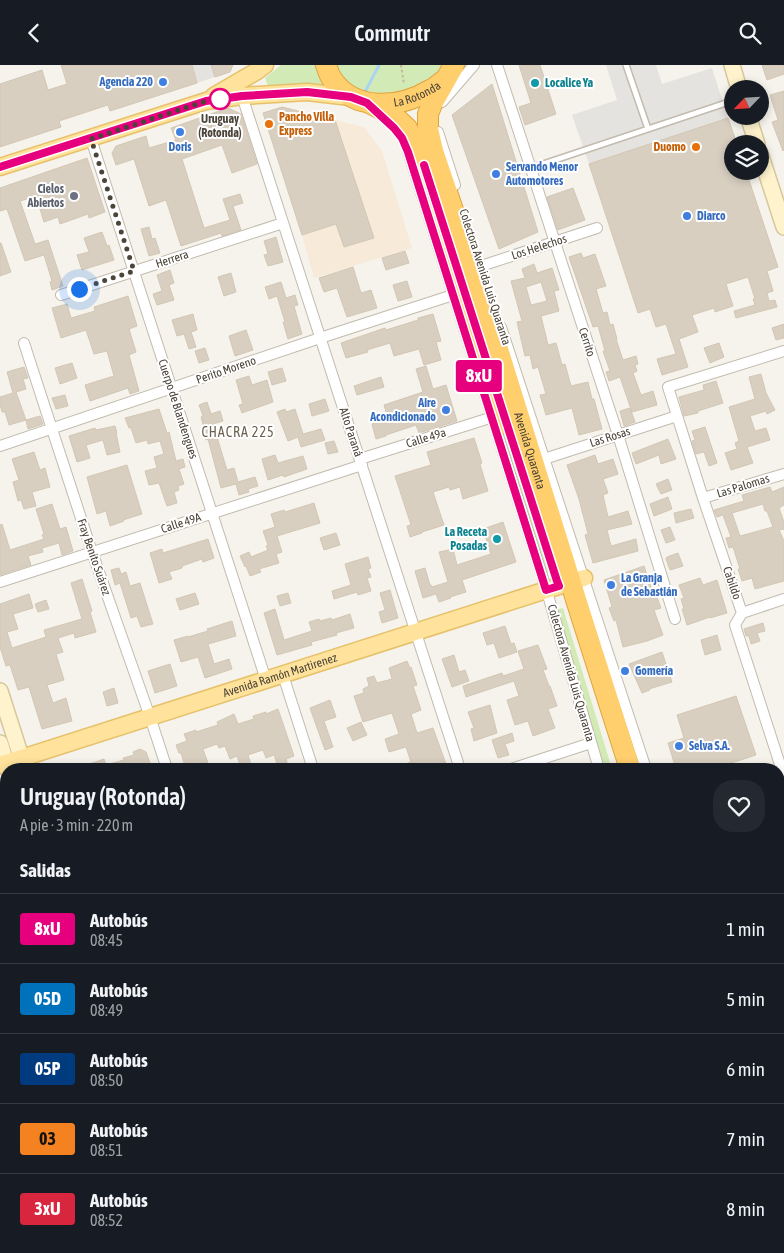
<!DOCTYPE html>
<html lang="es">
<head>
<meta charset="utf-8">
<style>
  body { margin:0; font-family:"Asap Condensed",sans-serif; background:#242831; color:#f1f3f6; height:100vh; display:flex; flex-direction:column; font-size:19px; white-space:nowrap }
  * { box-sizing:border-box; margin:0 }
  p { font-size:16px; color:#9ea1a6 }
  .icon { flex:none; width:28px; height:28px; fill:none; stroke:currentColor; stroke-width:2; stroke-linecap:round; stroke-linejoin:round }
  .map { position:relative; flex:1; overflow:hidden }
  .details { position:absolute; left:0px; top:698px; width:785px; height:491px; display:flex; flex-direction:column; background:#171b24; border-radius:20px 20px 0 0; box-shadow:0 2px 8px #0003 }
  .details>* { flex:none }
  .badge { padding:0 10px; border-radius:4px; font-size:18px; line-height:32px }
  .needle { width:32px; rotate:245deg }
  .controls { position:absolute; left:724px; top:15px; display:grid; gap:10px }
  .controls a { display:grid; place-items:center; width:45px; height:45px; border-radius:50%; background:#171b24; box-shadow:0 2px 8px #0003; font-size:25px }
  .you { position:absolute; width:25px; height:25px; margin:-12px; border:4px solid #fff; border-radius:50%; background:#1a73e8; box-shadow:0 0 0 8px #1a73e833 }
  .map>.badge { position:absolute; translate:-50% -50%; box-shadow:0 0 0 2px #fff }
  h2 { padding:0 20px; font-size:19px; line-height:45px }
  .round { display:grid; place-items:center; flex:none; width:52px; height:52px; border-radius:20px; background:#242831 }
  .head { display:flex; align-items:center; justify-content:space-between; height:85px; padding:0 20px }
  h1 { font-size:24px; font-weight:600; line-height:38px }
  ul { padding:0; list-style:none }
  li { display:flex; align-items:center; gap:15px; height:70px; padding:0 20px; border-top:1px solid #363941 }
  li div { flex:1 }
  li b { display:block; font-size:19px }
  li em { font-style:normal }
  li .badge { min-width:55px; font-weight:700; text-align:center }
  header { display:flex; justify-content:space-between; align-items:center; height:65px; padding:0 20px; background:#171b24; font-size:22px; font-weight:600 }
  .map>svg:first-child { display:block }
  .commercial { fill:#f7ead8 }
  .green { fill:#d2eab5 }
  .parking { fill:#e5e3e0 }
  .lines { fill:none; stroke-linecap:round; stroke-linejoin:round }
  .stream { stroke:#a9d4f2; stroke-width:3 }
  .building { fill:#d8cfc1; stroke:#d3c7b4; fill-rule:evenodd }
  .lane-casing { stroke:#c2bbae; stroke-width:8 }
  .street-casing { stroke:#c2bbae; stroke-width:12 }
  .secondary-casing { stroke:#d6c79b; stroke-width:18 }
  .primary-casing { stroke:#e6c16a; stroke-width:19 }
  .highway-casing { stroke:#e0a43c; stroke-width:22 }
  .path { stroke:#c4b79f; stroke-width:2; stroke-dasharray:2.5 2.5; stroke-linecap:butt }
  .lane { stroke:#fff; stroke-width:5 }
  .street { stroke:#fff; stroke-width:10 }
  .secondary { stroke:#fff3cd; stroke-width:15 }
  .primary { stroke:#ffe39c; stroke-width:16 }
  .highway { stroke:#ffcf6e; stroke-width:20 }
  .line-casing { stroke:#fff; stroke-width:11 }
  .line { stroke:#e6007e; stroke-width:8 }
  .walk { stroke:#4b4439; stroke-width:5; stroke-dasharray:0 9 }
  .shop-dot { fill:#3f7fe0; stroke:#fff; stroke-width:2 }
  .culture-dot { fill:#0f9aa8; stroke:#fff; stroke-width:2 }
  .stop-dot { fill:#fff; stroke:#e6007e; stroke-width:2.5 }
  .food-dot { fill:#e8710a; stroke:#fff; stroke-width:2 }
  .worship-dot { fill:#6b7280; stroke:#fff; stroke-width:2 }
  .labels { text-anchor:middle; stroke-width:4; stroke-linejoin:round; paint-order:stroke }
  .shop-label { font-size:12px; font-weight:bold; fill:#366cbe; stroke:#fff; text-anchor:start }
  .culture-label { font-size:12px; font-weight:bold; fill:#0d838f; stroke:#fff; text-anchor:start }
  .street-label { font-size:12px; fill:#4b4439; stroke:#fff }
  .food-label { font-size:12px; font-weight:bold; fill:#c56008; stroke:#fff; text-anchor:start }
  .stop-label { font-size:12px; font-weight:bold; fill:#4b4439; stroke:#fff }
  .worship-label { font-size:12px; font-weight:bold; fill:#5b616d; stroke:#fff; text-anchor:end }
  .neighbourhood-label { font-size:14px; letter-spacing:1px; fill:#6e6250; stroke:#fff }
</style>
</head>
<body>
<header><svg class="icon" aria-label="back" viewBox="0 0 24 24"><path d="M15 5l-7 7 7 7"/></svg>Commutr<svg class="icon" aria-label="search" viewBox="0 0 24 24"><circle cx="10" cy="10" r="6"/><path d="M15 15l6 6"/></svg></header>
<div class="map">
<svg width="784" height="1188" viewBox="0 0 784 1188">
  <rect width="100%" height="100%" fill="#f6f3ec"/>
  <path class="commercial" d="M290,44L364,62L382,86L412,183L314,213L302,170L284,114L299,109L308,98Z"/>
  <path class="green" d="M281,0H323L330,23L268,22L265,13Z
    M334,0H444L443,5L422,22L388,31L355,23L340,11Z
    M435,144L552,507L544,509Z
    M563,543L612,704H605L556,545Z
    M6,809V857L0,853V811Z
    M0,1152L6,1154V1182H127L137,1188H0Z"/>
  <path class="parking" d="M192,0H211L215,12L197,18Z
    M606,0H656L662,19L712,3L728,53L589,99L572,50L617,35Z"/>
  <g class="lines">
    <path class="stream" d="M366,25L379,0"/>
  </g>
  <path class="building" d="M61,0H192L197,18L110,46L108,40L59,56L61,62L0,82V19L42,5L48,25L67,19Z
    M211,0H233L230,7L215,12Z
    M519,0H540L556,49L525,60L519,42L531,38Z
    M762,0H784V9L767,15Z
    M492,19L538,167L499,184L452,50Z
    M784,26V85L783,86L772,57L778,55L770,30Z
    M282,42L335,55L374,173L344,182L336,159L302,170L263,48Z
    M228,43L241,49L257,99L232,108L222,80L182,94L204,163L230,155L223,134L240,129L243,138L233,141L241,165L222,171L221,168L181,181L166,135L149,141L134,94L116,100L112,88L116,81L146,71L149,83L176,75L171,63Z
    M728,53L737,79H732V106H746L778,202L767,206L773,226L767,228L769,236L775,235L777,242L736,253L734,246L755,240L753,234H755L748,212L726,219L733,241L715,247L714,243L692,250L698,267L679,274L688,302L662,310L657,294L676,289L666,259L656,262L650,244L638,248L589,99Z
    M87,93L105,147L89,153L88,149L60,159L58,152L44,157L36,131L20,136L35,179L48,175L63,221L52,225L50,217L52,216L44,190L25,196L7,144L0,146V123Z
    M573,123L585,155L558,165L547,132Z
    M149,162L152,174L155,173L160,188L149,191L141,164Z
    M102,167L107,181L109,180L114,195L82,205L77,190L89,187L84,173Z
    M276,172L283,197L268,201L264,190L268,189L264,176Z
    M0,178H1L11,207L0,211Z
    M405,186L409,198L386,205L382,193Z
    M581,188L583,193L595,189L606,221L596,224L603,248L607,247L610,260L613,259L617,274H616L623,295L636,291L638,299L635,300L637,306L633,308L641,330L653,326L657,340L632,347L620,312L609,316L606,307L610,306L603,286H605L598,261L593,262L569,192Z
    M534,199L537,208L552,203L559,225L554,226L559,246L541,251L548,280L556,278L562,300L565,299L571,321L588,317L592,334H594L602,364L579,370L572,343L546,350L540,330L546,329L538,302L533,304L530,290L525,291L517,257L522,256L511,216L525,213L522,204ZM541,217L547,236L531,240L526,222Z
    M353,202L361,228L371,225L377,243L347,252L337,223L324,227L319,213Z
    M170,205L174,218L169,220L174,235L157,240L153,229L162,226L157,210Z
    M231,208L236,227L224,231L218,212Z
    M407,216L412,232L398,236L393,220Z
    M281,217L286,233L295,230L298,240L294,241L302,269L288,274L283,257H285L277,231L269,234L265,222Z
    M128,231L137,261L129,264L136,287L129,290L139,326L130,329L128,323L90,336L85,320L114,311L107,286L94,289L86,265L61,273L52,243L67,239L71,253L95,246L94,242Z
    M193,249L197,265L191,267L196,282L189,284L184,269L177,271L172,255Z
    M433,249L441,276L436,277L441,295L424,300L419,284L394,291L390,278L367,285L368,287L346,293L341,278L385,263L386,265L418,255V253Z
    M784,259V273L776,275L772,263Z
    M246,265L253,285L235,291L229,271Z
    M719,278L724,292L710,298L704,283Z
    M205,283L209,295L199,298L195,286Z
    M72,298L77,313L60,319L55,303Z
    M426,301L433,324L446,320L457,356L419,368L416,360L386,370V371L376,374L372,359L388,354L384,340L423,327L416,304Z
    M24,302L28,313L23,314L26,324L16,327L26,355L9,360L5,347H2L0,339V332L13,328L7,307Z
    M282,303L286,316L272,320L268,307Z
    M761,309L766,328L775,345L767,349L766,346L750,351L755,366L766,363L770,375L747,382L753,398L731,405L725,388L737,384L735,378L739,376L729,342L755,334L749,312Z
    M249,311L252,320L267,315L273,337L242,348L239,340L243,339L236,315Z
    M381,312L384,322L357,330L354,321Z
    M716,316L723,338L698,346V348L684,351L679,332L704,325L703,320Z
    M65,330L68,341L56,344L52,333Z
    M325,334L329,346L312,351L309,339Z
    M207,337L211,349L220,346L223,356L213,359L227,405L234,403L238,417L255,412L258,421L248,424L249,427L239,430L236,419L221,423L208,374L206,375L203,364L204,363L201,352L203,351L199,340Z
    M630,343L635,357L624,361L620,346Z
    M159,344L167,368L169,367L176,396L183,394L185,402L179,404L184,419L178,421L179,425L174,427L177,438L167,441L159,418L149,420L145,406L157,403L154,392L164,389L160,376L148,379L147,375L136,378L131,363H129L125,353Z
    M285,344L286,347L295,344L303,369L321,364L325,375L301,382L298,372L288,376L277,347Z
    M40,351L43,359L28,364L26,355Z
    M115,361L117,368H116L120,387L107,390L103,375L86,380L90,393L77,397L69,371L95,363L96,365Z
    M705,362L717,398L709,401L704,387L696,389L692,376L695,375L692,366Z
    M474,373L482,398L480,399L488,426L463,434L460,422L450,425L449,422L433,427L444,460L422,467V468L410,472L407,461L411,460L395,411L431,400L427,387Z
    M668,374L676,394L661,399L659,390L636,399L632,388Z
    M334,376L338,387L328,389L325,378Z
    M34,387L40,405L45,403L50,422L32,427L36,441L24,444L21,435L18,436L13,417L19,415L12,394Z
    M275,390L278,398L303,391L307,404L284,412L283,410L268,415L262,394Z
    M595,390L598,399L613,394L618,409L603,414L608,428L603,430L608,452L628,446L632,459L607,465L611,481L636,474L638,486L593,498L585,470L588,469L579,434L567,400Z
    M127,400L142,449L123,455L124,456L110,461L106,446L97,449L87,412Z
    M668,414L672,425L661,429L656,419Z
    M770,422L772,427L784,422V440L779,443L784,457V464L779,465L784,476V516L755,524L752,513L742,516L738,504H740L733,482L729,483L726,473L731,472L723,450L717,452L714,445L744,436L742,430ZM763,439L765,446H767L773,462L740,471L732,448Z
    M668,432L672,444L654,451L650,439Z
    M314,438L320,458L277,471L282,487L276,489L279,498L259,504L261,507L250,511L246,501L245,502L240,491L249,487L251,492L268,485L266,481L268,480L263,466L275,462L271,449L284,445L285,447Z
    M52,439L60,464L66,462L73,486L62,490L59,478L42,483L43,487L28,491L31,500L0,510V460L2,459L10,485L44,474L42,470L44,469L36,444Z
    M691,444L694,453L676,458L674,448Z
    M503,457L516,497L462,515L466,527L450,532L451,533L439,537L436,529L423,533L415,506L425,503L430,520H431L432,522L448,517L439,487L453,484L457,500L491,489L483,464Z
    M670,462L675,475L666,478L661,465Z
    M336,468L340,480L324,485L320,473Z
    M208,474L214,493L203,497L202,494L182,501V503L169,507L172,514L159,518L150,488L162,484L163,488Z
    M678,488L683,501L670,505L666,494L667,492Z
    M368,492L371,503L368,504L371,512L367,513L371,526L358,530L357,527L334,534L332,526L351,520L345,499Z
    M644,501L653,528L655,527L661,543L654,545L663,570L647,576L623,582L616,555L614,556L609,543L612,542L604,515Z
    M119,503L121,509L126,507L130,521L140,518L153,559L141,562L137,551L131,553L120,518L115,520L111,505Z
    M700,513L703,520L717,515L727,548L710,553V552L687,560L682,544H684L681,534L684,533L679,520Z
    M82,514L92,546L90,547L96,567L75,573L74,568L58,573L63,587L56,589L64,615L47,620L53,638L66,633L72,656L42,664L29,622L18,625L10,600L6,601L0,582V539L29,529L33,543L13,549L18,564L7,567L12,583L46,572L44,565L82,554L71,518Z
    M390,525L398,553L382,558L379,547L385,545L380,528Z
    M195,528L199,539L180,545L176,534Z
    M288,528L291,538L280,541L277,531Z
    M46,535L49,544L38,547L35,539Z
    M275,544L284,575L312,566L309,557L319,554L320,556L331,553L332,555L350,549L354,563L336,568L337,570L311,577L312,580L277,590L264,548Z
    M232,556L236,571L208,579L214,599L229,594L232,604L205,613L198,592L181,597L174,575L188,571V572L208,566L207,564Z
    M763,558L765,566L757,568L760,576L751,579L749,571H746L744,564Z
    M505,561L511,579L514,578L517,587L499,593L494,578L487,580L483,568Z
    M717,570L721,585L705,590L701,575Z
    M538,580L547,604L543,605L549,621H550L557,641L548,644L555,663L533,671L528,656L515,660L507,635L519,631L514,616L466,632L463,621L502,608L503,611L524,604L518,586Z
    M662,587L672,617L649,624L650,625L642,628L629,599Z
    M454,590L459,607L465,605L469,616L452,622L442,594Z
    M407,596L410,603L411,602L417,620L413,621L421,645L411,649L417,668L433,663L446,699L430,704H396V702L411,697L406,682L389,687L385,674L399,669L392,648L363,657L354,631L364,628L363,624L369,621L367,613L374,611L377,618L392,614L389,603Z
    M170,599L177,621L155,628L148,606Z
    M114,623L118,638L107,641L103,627Z
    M736,631L756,690L713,704H676L668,678L684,673L677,650Z
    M330,635L336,652L324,656L333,682L325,685L310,643Z
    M490,640L497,668L474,676L471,664L474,663L468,647Z
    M278,644L294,691L286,694L289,704H279L274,690L266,693L263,685L248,690L251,700L241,703L237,691L230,694L225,681L219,683L217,679L203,684L210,704H186L181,688H179L176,680L187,676L184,669L196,665V667L218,660L217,657L234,649L238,659L254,654L253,651L266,647V649Z
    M361,657L367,670L353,676L347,663Z
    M512,668L514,676L505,679L509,690L498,693L492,675Z
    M140,684L146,687L150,698L137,704H78V703L104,694L106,700L124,695L123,693L134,690L133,687Z"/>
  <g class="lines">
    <g class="lane-casing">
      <path id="lane" d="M626,0L648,64
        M531,103L732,36"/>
    </g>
    <g class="street-casing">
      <path id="street" d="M497,0L618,370L675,554
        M242,31L460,704
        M442,37L474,0
        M438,67L455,120
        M91,74L266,615
        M408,86L545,520L599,704
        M481,201L597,163
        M61,230L283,158
        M501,262L646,704
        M24,278L92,487L150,652L167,704
        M0,381L320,273L453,230
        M360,394L493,352
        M544,394L677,351
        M703,433L784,409
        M0,517L362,400
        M742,548L703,433L668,322L784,286
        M742,548L735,560L784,712
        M742,548L784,534
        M283,610L313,704
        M511,704L591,678
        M0,797L6,795
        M0,994L6,982
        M0,1050L6,1053
        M779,1113L784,1129
        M138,1182L149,1188
        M323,1182L324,1188
        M469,1182L471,1188
        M619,1182L620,1188
        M752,1182L754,1188"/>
    </g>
    <g class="secondary-casing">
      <path id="secondary" d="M732,0L739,24
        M748,51L757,79
        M760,88L784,162
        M0,626L25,704
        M0,678L8,704
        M162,1182L164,1188
        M178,1182L180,1188"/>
    </g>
    <g class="primary-casing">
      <g id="primary">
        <path d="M214,31L257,6L265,0"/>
        <path d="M0,102L206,36L242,31L307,27L351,32"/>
        <path id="s1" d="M0,700L584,513"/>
        <path d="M353,1188L370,1182"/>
      </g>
    </g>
    <g class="highway-casing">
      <g id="highway">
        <path id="s2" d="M326,0C328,5 329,10 332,14C354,47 400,43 430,25C435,23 439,19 443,16"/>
        <path id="s3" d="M454,0L432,39L428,49V64L433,86L473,204L578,541L630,704"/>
        <path d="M371,39L393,50L407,63L424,100L428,113"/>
        <path d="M437,141L507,359"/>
        <path d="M779,1154L781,1163L779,1171"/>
      </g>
    </g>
    <path class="path" d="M401,0L404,19"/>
    <use href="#lane" class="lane"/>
    <use href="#street" class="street"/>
    <use href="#secondary" class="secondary"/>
    <use href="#primary" class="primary"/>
    <use href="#highway" class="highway"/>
  </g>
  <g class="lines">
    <g class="line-casing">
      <path id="line" d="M0,102L206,36L242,31L307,27L351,32L367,38L394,63L402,73L408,87L546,525L559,521L557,516L424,100"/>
    </g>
    <use href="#line" class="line"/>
    <path class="walk" d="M79,224L134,206L91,74L206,36L220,34"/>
  </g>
  <g class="shop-dot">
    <circle cx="163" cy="17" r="5"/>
    <circle cx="180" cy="67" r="5"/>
    <circle cx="496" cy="109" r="5"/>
    <circle cx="687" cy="151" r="5"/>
    <circle cx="446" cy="345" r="5"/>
    <circle cx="611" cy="520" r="5"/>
    <circle cx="625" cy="606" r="5"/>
    <circle cx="679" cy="681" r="5"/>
  </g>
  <g class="culture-dot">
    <circle cx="535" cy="18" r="5"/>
    <circle cx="497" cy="474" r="5"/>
  </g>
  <circle class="stop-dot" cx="220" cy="34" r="10"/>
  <g class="food-dot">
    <circle cx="269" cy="59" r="5"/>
    <circle cx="696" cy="82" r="5"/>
  </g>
  <circle class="worship-dot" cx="74" cy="131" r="5"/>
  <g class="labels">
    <g class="shop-label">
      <text x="153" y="21" text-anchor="end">Agencia 220</text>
      <text x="180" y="86" text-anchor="middle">Doris</text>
      <text x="506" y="106">Servando Menor<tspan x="506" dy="14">Automotores</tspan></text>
      <text x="697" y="155">Diarco</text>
      <text x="436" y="342" text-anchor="end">Aire<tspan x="436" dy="14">Acondicionado</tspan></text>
      <text x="621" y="517">La Granja<tspan x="621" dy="14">de Sebastián</tspan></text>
      <text x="635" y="610">Gomería</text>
      <text x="689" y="685">Selva S.A.</text>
    </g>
    <g class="culture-label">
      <text x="545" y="22">Localice Ya</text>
      <text x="487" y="471" text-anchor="end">La Receta<tspan x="487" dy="14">Posadas</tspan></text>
    </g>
    <g class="street-label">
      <text dy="4" stroke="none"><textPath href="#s2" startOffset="110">La Rotonda</textPath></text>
      <text transform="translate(539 182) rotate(-18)" y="4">Los Helechos</text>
      <text transform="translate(172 194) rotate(-18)" y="4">Herrera</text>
      <text transform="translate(485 212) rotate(72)" y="4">Colectora Avenida Luis Quaranta</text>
      <text transform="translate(587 277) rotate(72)" y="4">Cerrito</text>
      <text transform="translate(226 305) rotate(-19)" y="4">Perito Moreno</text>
      <text transform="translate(178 344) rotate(72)" y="4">Cuerpo de Blandengues</text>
      <text transform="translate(351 367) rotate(72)" y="4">Alto Paraná</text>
      <text transform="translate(610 372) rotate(-18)" y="4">Las Rosas</text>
      <text transform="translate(426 373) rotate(-17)" y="4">Calle 49a</text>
      <text dy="4" stroke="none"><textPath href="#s3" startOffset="408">Avenida Quaranta</textPath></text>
      <text transform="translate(743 421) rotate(-17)" y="4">Las Palomas</text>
      <text transform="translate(181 458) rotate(-18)" y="4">Calle 49A</text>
      <text transform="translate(94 492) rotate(71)" y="4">Fray Benito Suárez</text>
      <text transform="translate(732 518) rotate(71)" y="4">Cabildo</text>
      <text transform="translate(571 608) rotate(74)" y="4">Colectora Avenida Luis Quaranta</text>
      <text dy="4" stroke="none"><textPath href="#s1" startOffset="294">Avenida Ramón Martirenez</textPath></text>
    </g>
    <g class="food-label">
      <text x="279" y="56">Pancho Villa<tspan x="279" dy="14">Express</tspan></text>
      <text x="686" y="86" text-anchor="end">Duomo</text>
    </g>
    <g class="stop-label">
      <text x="220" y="58">Uruguay<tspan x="220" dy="14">(Rotonda)</tspan></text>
    </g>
    <g class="worship-label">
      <text x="64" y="128">Cielos<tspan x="64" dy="14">Abiertos</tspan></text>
    </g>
    <g class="neighbourhood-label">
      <text x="238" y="372">CHACRA 225</text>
    </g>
  </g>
</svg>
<div class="controls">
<a><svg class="needle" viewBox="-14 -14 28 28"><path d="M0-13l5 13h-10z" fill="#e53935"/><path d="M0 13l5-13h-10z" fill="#9ea1a6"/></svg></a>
<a><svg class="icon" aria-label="layers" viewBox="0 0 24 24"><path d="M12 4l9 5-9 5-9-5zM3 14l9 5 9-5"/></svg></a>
</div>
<div class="you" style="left:79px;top:224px"></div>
<b class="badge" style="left:479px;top:311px;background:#e6007e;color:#fff">8xU</b>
<section class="details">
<div class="head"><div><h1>Uruguay (Rotonda)</h1><p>A pie · 3 min · 220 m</p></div><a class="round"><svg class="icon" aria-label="heart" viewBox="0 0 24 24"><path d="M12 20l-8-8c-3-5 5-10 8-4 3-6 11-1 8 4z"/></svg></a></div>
<h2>Salidas</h2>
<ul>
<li><span class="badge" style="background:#e6007e;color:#fff">8xU</span><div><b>Autobús</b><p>08:45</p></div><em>1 min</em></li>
<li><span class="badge" style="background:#0072bc;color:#fff">05D</span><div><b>Autobús</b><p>08:49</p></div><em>5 min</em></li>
<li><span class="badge" style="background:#003b80;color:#fff">05P</span><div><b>Autobús</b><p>08:50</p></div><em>6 min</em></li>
<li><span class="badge" style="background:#f58220;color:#111">03</span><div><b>Autobús</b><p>08:51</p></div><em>7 min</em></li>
<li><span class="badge" style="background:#d7263d;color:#fff">3xU</span><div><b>Autobús</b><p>08:52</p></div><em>8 min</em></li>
</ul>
</section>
</div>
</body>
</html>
